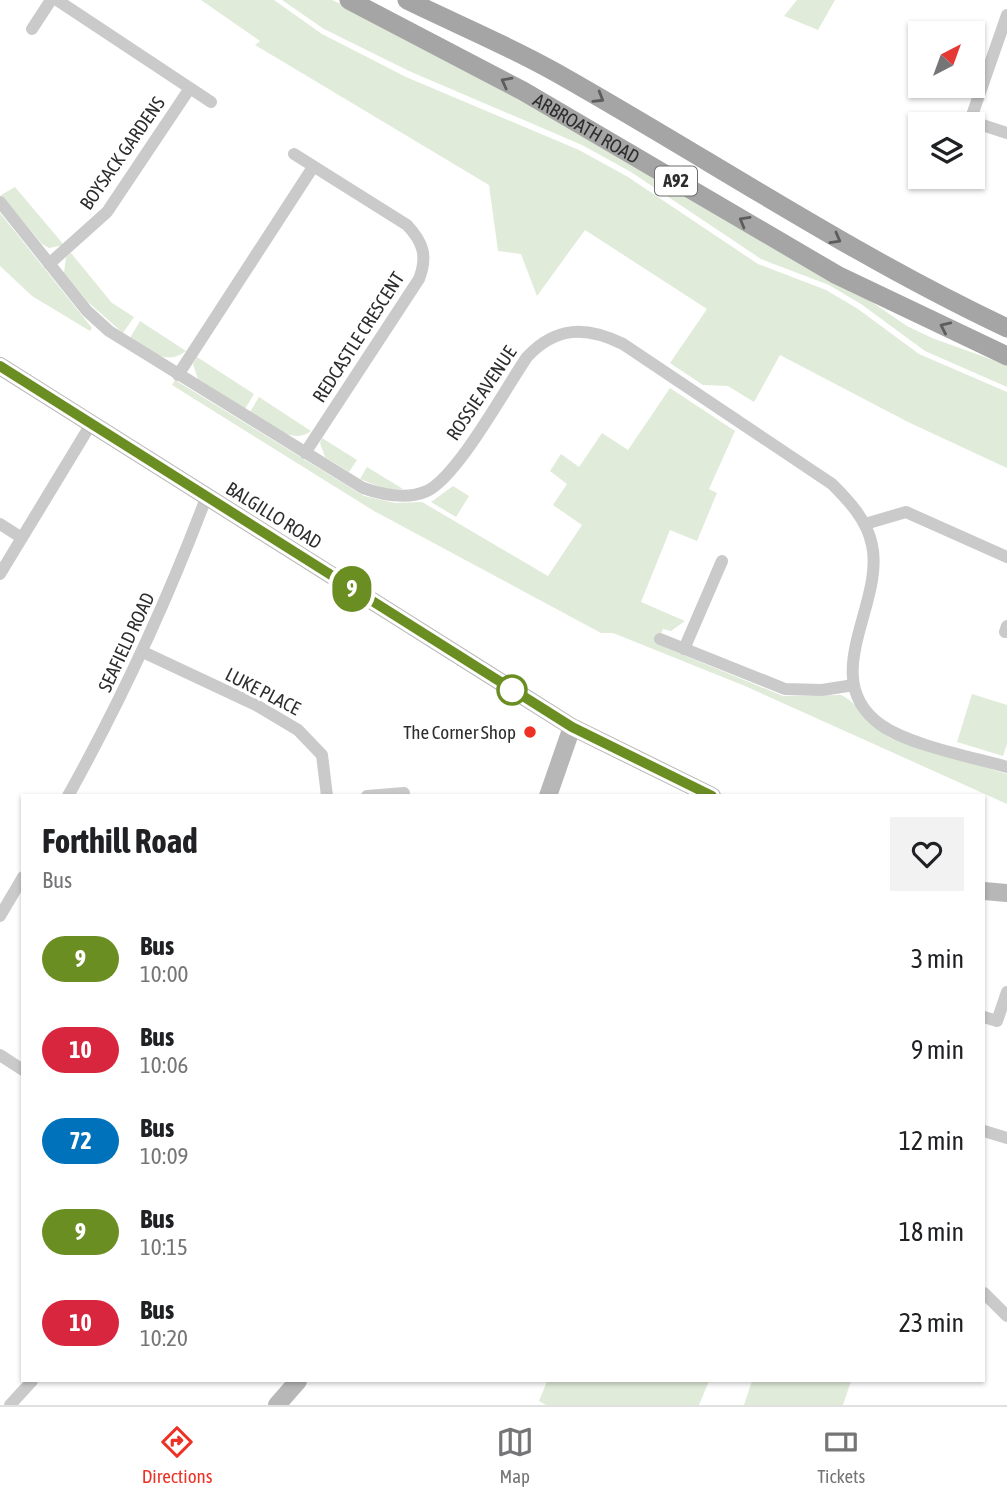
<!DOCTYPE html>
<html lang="en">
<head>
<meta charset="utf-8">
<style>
  body { margin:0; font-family:"Asap Condensed",sans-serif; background:#f2f2f2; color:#202124; height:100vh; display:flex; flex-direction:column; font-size:26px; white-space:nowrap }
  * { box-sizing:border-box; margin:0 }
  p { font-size:23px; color:#757577 }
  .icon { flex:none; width:38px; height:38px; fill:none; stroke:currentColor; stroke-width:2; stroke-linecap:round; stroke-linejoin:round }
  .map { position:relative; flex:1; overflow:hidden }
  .side { position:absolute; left:21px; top:794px; width:964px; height:588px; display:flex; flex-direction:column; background:#fff; border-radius:0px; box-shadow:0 2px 5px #0004 }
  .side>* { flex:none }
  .badge { padding:0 14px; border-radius:23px; font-size:24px; line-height:46px }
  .needle { width:46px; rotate:41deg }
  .tools { position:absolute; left:908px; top:21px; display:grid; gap:14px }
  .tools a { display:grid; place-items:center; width:77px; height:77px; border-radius:0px; background:#fff; box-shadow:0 2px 5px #0004; font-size:35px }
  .map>.badge { position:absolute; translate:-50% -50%; box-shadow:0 0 0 4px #fff }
  .round { display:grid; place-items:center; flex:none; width:74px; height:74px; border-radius:0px; background:#f2f2f2 }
  .head { display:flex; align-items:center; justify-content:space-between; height:119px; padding:0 21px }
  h1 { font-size:33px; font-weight:700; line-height:52px }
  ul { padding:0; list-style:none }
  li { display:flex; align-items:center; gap:21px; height:91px; padding:0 21px }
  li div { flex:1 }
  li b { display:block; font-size:26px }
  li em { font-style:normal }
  li .badge { min-width:77px; font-weight:700; text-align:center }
  .dock { display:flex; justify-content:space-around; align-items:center; height:98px; border-top:2px solid #e0e0e0; background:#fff; font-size:19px; color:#757577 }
  .dock a { display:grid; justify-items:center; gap:4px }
  .dock .on { color:#ed3125 }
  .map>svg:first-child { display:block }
  .green { fill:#e0ebd9 }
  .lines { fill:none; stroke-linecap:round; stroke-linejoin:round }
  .street { stroke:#cacaca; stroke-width:12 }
  .secondary { stroke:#b7b7b7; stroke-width:18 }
  .primary { stroke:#a5a5a5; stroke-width:19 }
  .oneway { stroke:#5d5d5d }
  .line-casing { stroke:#fff; stroke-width:16 }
  .line { stroke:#6b8e23; stroke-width:10 }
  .stop-dot { fill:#fff; stroke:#6b8e23; stroke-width:3.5 }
  .poi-dot { fill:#ed3125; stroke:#fff; stroke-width:2.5 }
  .labels { text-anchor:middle; stroke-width:7; stroke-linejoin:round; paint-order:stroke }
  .shield { fill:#fff; stroke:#6c6c6c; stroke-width:2 }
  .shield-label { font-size:18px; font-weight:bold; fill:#2d2d2d }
  .street-label { font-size:19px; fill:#2d2d2d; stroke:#fff }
  .poi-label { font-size:19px; fill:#2d2d2d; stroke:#fff; text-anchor:end }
</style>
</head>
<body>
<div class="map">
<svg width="1007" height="1405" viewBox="0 0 1007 1405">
  <rect width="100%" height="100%" fill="#fff"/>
  <path class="green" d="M201,0H274L322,34L406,77L579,150L628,177L758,264L826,290L858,309L919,354L1007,392V468L908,422L780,355L754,402L728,386L703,385L670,363L707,309L585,230L537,296L521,254L498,251L489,185L255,45L260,41Z
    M282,0H332L384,23L521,94L863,296L907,326L932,338L1007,365V387L925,351L861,304L829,285L761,259L631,172L582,145L409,71L324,29Z
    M797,0H835L818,30L784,16Z
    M15,187L64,245L49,248L42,244L1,195Z
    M0,213L92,328L90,331L32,296L0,266Z
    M71,253L112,303L134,317L123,333L88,302L64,273L66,257Z
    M140,321L186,351C165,367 150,350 130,338Z
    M197,357L254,394L245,409L198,379L193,364Z
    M175,380L364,496L395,503L422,502L548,576L582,525L553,505L567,484L550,471L561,454L579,467L602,433L628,450L670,388L735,431L709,489L717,493L697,541L670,530L641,602L685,621L671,631L663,629L657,644L783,696L841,695C859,703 871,726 890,738L1007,774V804L745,686L613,633H601L374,511L172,385Z
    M259,397L311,431C292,446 268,423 250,412Z
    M322,438L357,460L349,472L325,457L320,443Z
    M367,467L403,489H385L360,479Z
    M453,486L469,496L456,517L431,502Z
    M972,694L1007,705V744L1003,756L957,742Z
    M547,1381H709L699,1405H546L539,1401Z
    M752,1381H851L843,1405H744Z"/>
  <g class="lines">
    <path class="street" d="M57,0L211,102
      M32,29L51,0
      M970,121L1007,133
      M969,124L1007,15
      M294,154L407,225C423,242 428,256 419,279L305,453
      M0,202L87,311L109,331L363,488C383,495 407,500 427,491C458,476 505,389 527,357C556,326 586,326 623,344L832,484C849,501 867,520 872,545C885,604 816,679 881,725C909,745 972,757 1007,767
      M49,264L107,212L190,88
      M178,375L313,167
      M0,524L22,538
      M865,524L906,512L1007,557
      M0,574L91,424
      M1005,632L1007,626
      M660,639L785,689L822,690L854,685
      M684,649L722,561
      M143,652L256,705L298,730L322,755L327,796
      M68,796C123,697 166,604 206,498
      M367,796L404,793
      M0,916L23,877
      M984,1017L997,1021L1007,992
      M0,1055L23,1070
      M984,1131L1007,1138
      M984,1293L1007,1316
      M10,1405L32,1381"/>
    <path class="secondary" d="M0,366L572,727L712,796
      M548,796L572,727
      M984,891L1007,893
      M277,1405L298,1381"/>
    <g class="primary">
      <path id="s1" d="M349,0L523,91L837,275L1007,356"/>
      <path d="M407,0C456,24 507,45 555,72C706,157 850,254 1007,328"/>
    </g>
  </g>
  <defs><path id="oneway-chevron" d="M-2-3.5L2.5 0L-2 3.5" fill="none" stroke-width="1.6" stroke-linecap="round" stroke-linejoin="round" transform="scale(1.75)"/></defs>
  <g class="oneway">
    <use href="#oneway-chevron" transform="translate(506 82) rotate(-152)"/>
    <use href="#oneway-chevron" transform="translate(599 98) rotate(31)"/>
    <use href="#oneway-chevron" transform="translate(744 221) rotate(-150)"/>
    <use href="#oneway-chevron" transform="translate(836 239) rotate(29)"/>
    <use href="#oneway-chevron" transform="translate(945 327) rotate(-155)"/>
  </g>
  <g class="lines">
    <g class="line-casing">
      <path id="line" d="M0,366L572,727L712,796"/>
    </g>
    <use href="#line" class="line"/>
  </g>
  <circle class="stop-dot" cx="512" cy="690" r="14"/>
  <circle class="poi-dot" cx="530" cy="732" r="7"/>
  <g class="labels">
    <rect class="shield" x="655" y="166.5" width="42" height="29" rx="5"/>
    <g class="shield-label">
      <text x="676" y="187">A92</text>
    </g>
    <g class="street-label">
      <text dy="7" stroke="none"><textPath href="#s1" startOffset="270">ARBROATH ROAD</textPath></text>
      <text transform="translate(122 153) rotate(-55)" y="7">BOYSACK GARDENS</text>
      <text transform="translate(358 337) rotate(-57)" y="7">REDCASTLE CRESCENT</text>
      <text transform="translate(481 393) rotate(-56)" y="7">ROSSIE AVENUE</text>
      <text transform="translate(274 515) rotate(32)" y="7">BALGILLO ROAD</text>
      <text transform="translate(126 642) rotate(-65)" y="7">SEAFIELD ROAD</text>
      <text transform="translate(263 691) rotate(27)" y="7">LUKE PLACE</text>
    </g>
    <g class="poi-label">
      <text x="516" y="739">The Corner Shop</text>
    </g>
  </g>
</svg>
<div class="tools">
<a><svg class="needle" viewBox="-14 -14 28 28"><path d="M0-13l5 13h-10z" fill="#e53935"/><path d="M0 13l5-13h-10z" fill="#757577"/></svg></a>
<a><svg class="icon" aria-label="layers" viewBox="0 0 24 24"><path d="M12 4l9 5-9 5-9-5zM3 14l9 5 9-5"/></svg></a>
</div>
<b class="badge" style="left:352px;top:589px;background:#6b8e23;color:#fff">9</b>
<section class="side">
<div class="head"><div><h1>Forthill Road</h1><p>Bus</p></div><a class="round"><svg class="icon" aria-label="heart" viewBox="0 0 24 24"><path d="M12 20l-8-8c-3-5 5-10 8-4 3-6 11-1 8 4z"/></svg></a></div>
<ul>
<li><span class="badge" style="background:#6b8e23;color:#fff">9</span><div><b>Bus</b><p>10:00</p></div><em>3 min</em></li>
<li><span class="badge" style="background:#d7263d;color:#fff">10</span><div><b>Bus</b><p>10:06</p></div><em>9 min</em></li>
<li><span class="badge" style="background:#0072bc;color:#fff">72</span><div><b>Bus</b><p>10:09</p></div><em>12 min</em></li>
<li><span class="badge" style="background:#6b8e23;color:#fff">9</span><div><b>Bus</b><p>10:15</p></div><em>18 min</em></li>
<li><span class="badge" style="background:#d7263d;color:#fff">10</span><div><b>Bus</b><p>10:20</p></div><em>23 min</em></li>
</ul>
</section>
</div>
<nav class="dock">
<a class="on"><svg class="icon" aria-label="directions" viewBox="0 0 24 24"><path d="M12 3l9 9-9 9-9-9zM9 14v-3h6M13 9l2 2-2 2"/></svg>Directions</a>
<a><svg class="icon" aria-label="map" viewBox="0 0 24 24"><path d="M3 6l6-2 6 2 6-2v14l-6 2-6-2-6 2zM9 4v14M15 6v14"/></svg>Map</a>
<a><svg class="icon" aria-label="tickets" viewBox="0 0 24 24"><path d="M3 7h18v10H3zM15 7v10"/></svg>Tickets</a>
</nav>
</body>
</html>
